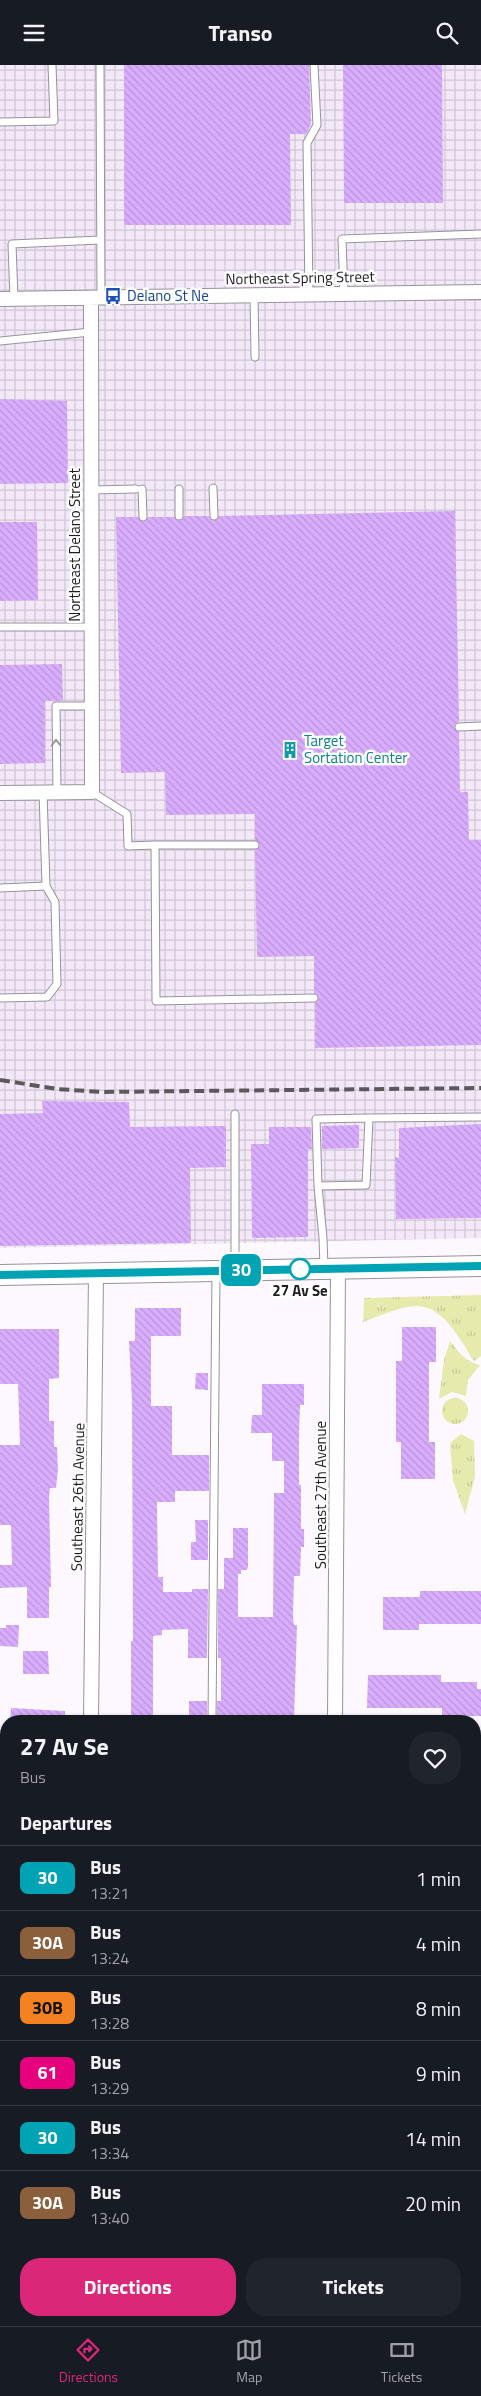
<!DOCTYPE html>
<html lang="en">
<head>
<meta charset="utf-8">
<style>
  body { margin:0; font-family:"Titillium Web",sans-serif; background:#20242c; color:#f1f3f6; height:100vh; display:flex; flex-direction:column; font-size:19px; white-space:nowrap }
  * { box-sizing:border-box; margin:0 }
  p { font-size:16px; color:#9ea1a6 }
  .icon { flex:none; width:28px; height:28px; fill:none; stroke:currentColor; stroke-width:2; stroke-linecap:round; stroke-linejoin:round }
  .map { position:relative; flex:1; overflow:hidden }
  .sheet { position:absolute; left:0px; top:1650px; width:481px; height:611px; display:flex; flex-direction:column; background:#171b24; border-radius:20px 20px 0 0; box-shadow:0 1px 4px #0004 }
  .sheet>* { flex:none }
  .badge { padding:0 10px; border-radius:8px; font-size:18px; line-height:32px }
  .map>.badge { position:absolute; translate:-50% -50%; box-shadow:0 0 0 2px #fff }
  h2 { padding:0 20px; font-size:19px; line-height:45px }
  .round { display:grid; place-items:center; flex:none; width:52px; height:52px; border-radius:20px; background:#20242c }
  .summary { display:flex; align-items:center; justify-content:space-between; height:85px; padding:0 20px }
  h1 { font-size:24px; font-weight:700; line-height:38px }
  .primary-button { display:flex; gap:10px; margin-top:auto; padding:10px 20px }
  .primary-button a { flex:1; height:58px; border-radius:20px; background:#db2777; color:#fff; font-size:20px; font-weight:700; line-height:58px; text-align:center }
  .primary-button a+a { background:#20242c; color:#f1f3f6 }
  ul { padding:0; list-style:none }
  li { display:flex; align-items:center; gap:15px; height:65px; padding:0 20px; border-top:1px solid #363941 }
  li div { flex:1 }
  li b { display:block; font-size:19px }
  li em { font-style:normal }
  li .badge { min-width:55px; font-weight:700; text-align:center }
  header { display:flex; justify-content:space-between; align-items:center; height:65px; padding:0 20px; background:#171b24; font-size:22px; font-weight:700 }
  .menu { display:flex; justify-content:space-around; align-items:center; height:70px; border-top:1px solid #363941; background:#171b24; font-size:14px; color:#9ea1a6 }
  .menu a { display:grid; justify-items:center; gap:2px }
  .menu .current { color:#db2777 }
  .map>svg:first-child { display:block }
  .industrial { fill:url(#industrial-grid) }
  .grass { fill:url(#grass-tufts) }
  .garden { fill:url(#garden-dots) }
  .building { fill:url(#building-back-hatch) }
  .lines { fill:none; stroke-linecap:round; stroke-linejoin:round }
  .service-casing { stroke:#98929b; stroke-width:9 }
  .minor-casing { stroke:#98929b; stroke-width:16 }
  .tertiary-casing { stroke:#98929b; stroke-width:20 }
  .secondary-casing { stroke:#98929b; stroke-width:22 }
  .service { stroke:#fff; stroke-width:7 }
  .minor { stroke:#fff; stroke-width:14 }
  .tertiary { stroke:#fff; stroke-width:18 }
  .secondary { stroke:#fff; stroke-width:20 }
  .rail { stroke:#5c595d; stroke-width:4; stroke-dasharray:10 5; stroke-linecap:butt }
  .oneway { stroke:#9a999b }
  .line-casing { stroke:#fff; stroke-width:11 }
  .line { stroke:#00a3b4; stroke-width:8 }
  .stop-dot { fill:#fff; stroke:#00a3b4; stroke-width:2.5 }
  .labels { text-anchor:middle; stroke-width:5; stroke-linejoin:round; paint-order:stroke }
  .street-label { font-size:15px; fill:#1f1d20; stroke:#fff }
  .transit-label { font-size:15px; fill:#164399; stroke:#fff; text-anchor:start }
  .culture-label { font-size:15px; fill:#0d838f; stroke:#fff; text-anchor:start }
  .stop-label { font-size:15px; font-weight:bold; fill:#1f1d20; stroke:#fff }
</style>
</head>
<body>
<header><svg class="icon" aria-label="menu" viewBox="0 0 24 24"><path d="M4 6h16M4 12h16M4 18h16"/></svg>Transo<svg class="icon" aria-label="search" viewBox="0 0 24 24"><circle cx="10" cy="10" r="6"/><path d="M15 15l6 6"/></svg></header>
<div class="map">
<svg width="481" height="2261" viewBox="0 0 481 2261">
  <defs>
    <pattern id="industrial-grid" width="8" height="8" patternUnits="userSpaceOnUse" patternTransform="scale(1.25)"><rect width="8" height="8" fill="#f3e8f8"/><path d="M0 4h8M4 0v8" fill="none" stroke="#d0c7d4"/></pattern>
    <pattern id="grass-tufts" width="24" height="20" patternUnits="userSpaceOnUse" patternTransform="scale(1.25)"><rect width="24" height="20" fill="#e7eaad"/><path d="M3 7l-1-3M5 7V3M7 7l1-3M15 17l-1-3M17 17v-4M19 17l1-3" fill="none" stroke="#c6c895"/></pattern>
    <pattern id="garden-dots" width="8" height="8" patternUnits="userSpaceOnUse" patternTransform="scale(1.25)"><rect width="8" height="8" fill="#e7eaad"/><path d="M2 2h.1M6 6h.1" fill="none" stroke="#c6c895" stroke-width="1.8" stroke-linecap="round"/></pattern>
    <pattern id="building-back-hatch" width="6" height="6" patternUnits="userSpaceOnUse" patternTransform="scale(1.25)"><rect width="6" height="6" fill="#d9adfe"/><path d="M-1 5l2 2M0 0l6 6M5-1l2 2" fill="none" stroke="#ba94d9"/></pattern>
  </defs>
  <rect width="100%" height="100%" fill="#fdf8ff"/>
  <path class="industrial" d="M0,0H481V1173L0,1183Z
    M475,2183H481V2261H379V2255H475Z"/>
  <path class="grass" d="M481,1230V1291L474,1296C458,1272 441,1234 407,1242C392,1245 377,1252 363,1257L364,1233Z
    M450,1276C460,1288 464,1296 480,1300L468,1315L466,1331L452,1327L439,1334L444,1295Z
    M442 1346a13 13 0 1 1 26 0a13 13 0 1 1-26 0Z
    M461,1369L474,1376L475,1412L465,1449L453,1415L450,1378Z"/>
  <path class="garden" d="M475,1876L481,1877V1939L475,1930Z"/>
  <path class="building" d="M124,0H309L311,59L306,69H290L291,160H124Z
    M343,0H442L443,138H344Z
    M0,334L67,336L68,418L0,419Z
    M455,446L459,657L455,659L454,663L459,667L460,727H468L469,775H481V980L315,983V938L319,933L314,928V891L257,892L255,785L260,780L255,775V749L166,750L165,707L121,708L116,452H138L143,457L148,452H174L179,456L184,451H209L214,456L219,451Z
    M0,457H37L38,535L0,536Z
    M62,599L63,636H45V698L0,699V600Z
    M42,1036L129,1037L130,1062L226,1061V1102L190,1103L191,1178L0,1181V1049L43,1048Z
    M481,1059V1153L396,1154L395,1092L399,1093V1063Z
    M359,1060V1083L322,1084V1061Z
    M269,1062H311L312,1084H308V1172L252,1173L251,1079H269Z
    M135,1243H181V1271H151V1341H172V1390H209V1426H175V1437H157L158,1512H163V1527H192V1524H208L207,1593H188V1564L162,1565V1570L153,1571V1656H131V1576H133L132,1335L129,1276H135Z
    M402,1262H436V1297H429V1377H435V1414H401V1377H396V1296H402Z
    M0,1264H59V1313L49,1314V1356H54V1382H57L58,1404L56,1423H50L49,1433L51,1522H49V1553H27V1522L0,1523V1500H12L11,1460H0V1380H20L18,1319H0Z
    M196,1308H208V1325L195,1324Z
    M262,1319H304V1340H300L299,1368V1420H301V1464H304V1482H301L300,1511H294L293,1552L294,1560H297L294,1656H217V1636H221V1593H218V1524H224V1493H233V1463H248V1502L247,1505H241V1509H238V1552H273L274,1428H284V1396H272V1368H251L252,1350H262Z
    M195,1455H208V1495H191V1477H196Z
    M420,1526H481V1559H419V1565H383V1532H420Z
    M6,1560H19L18,1582L0,1581V1563H6Z
    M23,1586H48L49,1609H23Z
    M368,1610H441V1617H477V1624H481V1651H442V1643H367Z
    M189,1636H207V1656H189Z
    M11,1643L65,1646V1656L10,1655Z"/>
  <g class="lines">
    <g class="service-casing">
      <path id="service" d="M100,0L101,233
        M0,57L54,56L52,0
        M344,229L342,174L481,169
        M254,230L255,292
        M309,230L307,78L317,60L314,0
        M14,234L12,179L100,175
        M0,276L91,267
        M213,423L214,451
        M142,424L143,452
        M179,424V451
        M91,425L136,424
        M0,562H92
        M459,662L481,661
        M57,727L56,641H92
        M92,727L127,749L128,781L155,780L156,936L314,933
        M155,780H255
        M0,823L46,821L43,727
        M0,933L47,932L57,919L55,837L46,821
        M235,1049V1203
        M318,1121L316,1054L369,1053
        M324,1203L323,1173L318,1121L366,1120L369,1053L481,1052
        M212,1656L216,1207
        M475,1961L481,1959
        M0,2074H6"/>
    </g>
    <g class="minor-casing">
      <path id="minor" d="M0,234L481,227
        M0,728L92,727L91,233
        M91,1656L96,1208
        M335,1656L338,1204
        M0,1696L6,1695
        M85,2261V2255
        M326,2261V2255
        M368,2261V2255"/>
    </g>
    <g class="tertiary-casing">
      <path id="tertiary" d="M475,2169H481
        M0,2177H6"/>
    </g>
    <g class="secondary-casing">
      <path id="secondary" d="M0,1210L481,1201"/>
    </g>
    <use href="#service" class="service"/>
    <use href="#minor" class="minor"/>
    <use href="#tertiary" class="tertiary"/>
    <use href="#secondary" class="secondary"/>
    <path class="rail" d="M0,1015L57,1024L102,1027L481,1023"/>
  </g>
  <defs><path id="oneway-chevron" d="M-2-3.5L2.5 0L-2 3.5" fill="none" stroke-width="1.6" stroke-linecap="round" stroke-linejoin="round" transform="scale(1.25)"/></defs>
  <use class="oneway" href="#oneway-chevron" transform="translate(56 678) rotate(-91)"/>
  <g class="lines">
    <g class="line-casing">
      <path id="line" d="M0,1210L481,1201"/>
    </g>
    <use href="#line" class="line"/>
  </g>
  <defs>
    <g id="bus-bare" transform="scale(1.35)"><path d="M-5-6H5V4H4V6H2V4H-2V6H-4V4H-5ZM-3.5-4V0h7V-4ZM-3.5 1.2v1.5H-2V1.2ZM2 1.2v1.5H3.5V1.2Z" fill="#1a4fb4" stroke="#fff" stroke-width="2.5" paint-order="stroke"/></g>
    <g id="building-bare" transform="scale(1.35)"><path d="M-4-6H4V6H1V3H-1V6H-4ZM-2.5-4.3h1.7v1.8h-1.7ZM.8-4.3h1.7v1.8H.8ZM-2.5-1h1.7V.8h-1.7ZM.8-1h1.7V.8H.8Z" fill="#0f9aa8" stroke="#fff" stroke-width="2.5" paint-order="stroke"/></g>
  </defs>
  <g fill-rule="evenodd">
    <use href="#bus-bare" x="113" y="231"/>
    <use href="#building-bare" x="290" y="685"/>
  </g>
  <circle class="stop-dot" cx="300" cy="1204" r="10"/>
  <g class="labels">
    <g class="street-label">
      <text transform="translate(300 213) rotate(-1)" y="5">Northeast Spring Street</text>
      <text transform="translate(75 480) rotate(-90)" y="5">Northeast Delano Street</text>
      <text transform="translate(321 1430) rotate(-90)" y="5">Southeast 27th Avenue</text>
      <text transform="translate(78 1432) rotate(-89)" y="5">Southeast 26th Avenue</text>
    </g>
    <g class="transit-label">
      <text x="127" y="236">Delano St Ne</text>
    </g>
    <g class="culture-label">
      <text x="304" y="681">Target<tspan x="304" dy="17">Sortation Center</tspan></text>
    </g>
    <g class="stop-label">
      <text x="300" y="1231">27 Av Se</text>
    </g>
  </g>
</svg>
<b class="badge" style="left:241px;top:1205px;background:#00a3b4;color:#fff">30</b>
<section class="sheet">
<div class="summary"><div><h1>27 Av Se</h1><p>Bus</p></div><a class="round"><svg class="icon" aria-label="heart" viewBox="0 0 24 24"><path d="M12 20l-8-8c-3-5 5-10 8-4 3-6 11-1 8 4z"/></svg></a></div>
<h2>Departures</h2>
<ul>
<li><span class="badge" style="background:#00a3b4;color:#fff">30</span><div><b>Bus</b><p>13:21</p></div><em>1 min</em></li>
<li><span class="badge" style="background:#8b5e3c;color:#fff">30A</span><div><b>Bus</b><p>13:24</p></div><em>4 min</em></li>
<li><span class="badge" style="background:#f58220;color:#111">30B</span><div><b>Bus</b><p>13:28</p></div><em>8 min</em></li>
<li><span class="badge" style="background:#e6007e;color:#fff">61</span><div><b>Bus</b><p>13:29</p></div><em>9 min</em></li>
<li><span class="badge" style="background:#00a3b4;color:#fff">30</span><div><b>Bus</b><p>13:34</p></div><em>14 min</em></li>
<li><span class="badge" style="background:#8b5e3c;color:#fff">30A</span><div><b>Bus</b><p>13:40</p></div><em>20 min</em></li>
</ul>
<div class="primary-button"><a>Directions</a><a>Tickets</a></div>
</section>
</div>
<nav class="menu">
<a class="current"><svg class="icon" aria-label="directions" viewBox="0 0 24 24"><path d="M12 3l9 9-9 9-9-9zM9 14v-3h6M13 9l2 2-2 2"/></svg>Directions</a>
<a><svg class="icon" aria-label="map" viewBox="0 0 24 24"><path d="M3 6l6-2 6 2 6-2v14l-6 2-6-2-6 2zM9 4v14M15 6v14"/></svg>Map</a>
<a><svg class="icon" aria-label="tickets" viewBox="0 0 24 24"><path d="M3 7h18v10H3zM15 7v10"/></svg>Tickets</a>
</nav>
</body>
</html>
